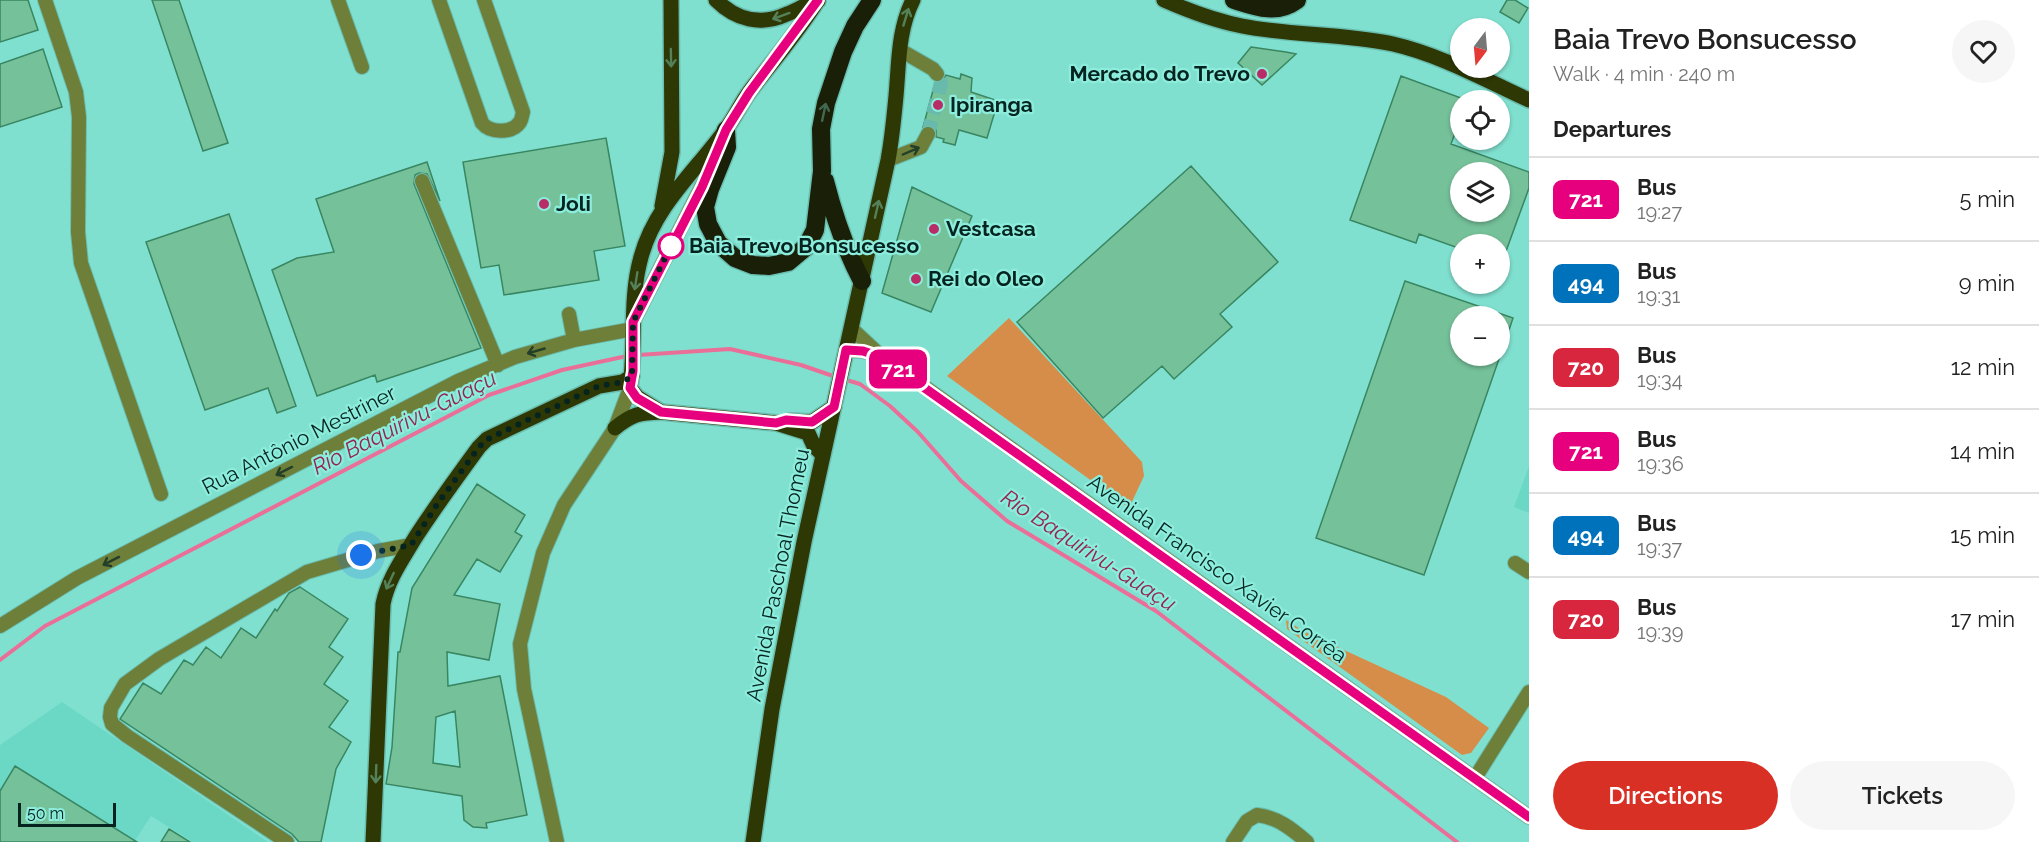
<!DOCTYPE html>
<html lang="en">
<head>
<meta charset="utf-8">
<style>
  body { margin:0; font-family:Raleway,sans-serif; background:#f6f6f6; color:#222; height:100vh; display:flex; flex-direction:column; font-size:22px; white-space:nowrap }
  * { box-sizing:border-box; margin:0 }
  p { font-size:20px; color:#767676 }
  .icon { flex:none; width:33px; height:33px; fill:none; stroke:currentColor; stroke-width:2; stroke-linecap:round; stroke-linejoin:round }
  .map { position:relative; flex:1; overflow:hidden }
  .drawer { display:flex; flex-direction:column; background:#fff; width:510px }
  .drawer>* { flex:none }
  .badge { padding:0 12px; border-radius:9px; font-size:21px; line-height:39px }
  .needle { width:39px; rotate:196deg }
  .tools { position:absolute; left:1450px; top:18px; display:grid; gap:12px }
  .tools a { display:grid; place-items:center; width:60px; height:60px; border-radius:50%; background:#fff; box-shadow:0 2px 4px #0004; font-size:30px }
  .scale { position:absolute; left:18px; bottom:15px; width:98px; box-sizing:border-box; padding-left:6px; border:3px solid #052420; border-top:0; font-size:16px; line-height:21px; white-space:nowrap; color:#052420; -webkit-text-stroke:4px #8deddc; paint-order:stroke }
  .you { position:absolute; width:30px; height:30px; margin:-15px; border:4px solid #fff; border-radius:50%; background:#1a73e8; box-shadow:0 0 0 9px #1a73e833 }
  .map>.badge { position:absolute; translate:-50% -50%; box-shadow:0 0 0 3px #fff }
  h2 { padding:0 24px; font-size:22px; line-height:54px }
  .round { display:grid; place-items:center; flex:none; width:63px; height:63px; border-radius:32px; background:#f6f6f6 }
  .head { display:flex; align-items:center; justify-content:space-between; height:102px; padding:0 24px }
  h1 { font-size:28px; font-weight:600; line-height:45px }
  .cta { display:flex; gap:12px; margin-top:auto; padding:12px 24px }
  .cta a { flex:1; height:69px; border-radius:36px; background:#d93025; color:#fff; font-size:24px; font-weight:600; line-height:69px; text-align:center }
  .cta a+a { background:#f6f6f6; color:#222 }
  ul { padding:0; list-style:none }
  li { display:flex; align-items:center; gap:18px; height:84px; padding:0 24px; border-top:2px solid #e0e0e0 }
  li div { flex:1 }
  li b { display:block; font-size:22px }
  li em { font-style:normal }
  li .badge { min-width:66px; font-weight:700; text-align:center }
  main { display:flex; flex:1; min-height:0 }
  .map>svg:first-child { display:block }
  .built { fill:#6ad8c5 }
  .green { fill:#d68d4a }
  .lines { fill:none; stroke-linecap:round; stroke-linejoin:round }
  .stream { stroke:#e96f98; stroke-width:4 }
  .building { fill:#75c19a; stroke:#398662; stroke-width:1.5; fill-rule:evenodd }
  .minor-tunnel { stroke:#67baac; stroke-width:14; stroke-dasharray:14 7; stroke-linecap:butt }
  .minor-casing { stroke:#6abeb0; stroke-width:16 }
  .major-casing { stroke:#6abeb0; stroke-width:18 }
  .highway-casing { stroke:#6abeb0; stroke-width:21 }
  .minor { stroke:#6e7f39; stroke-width:14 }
  .major { stroke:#2e3804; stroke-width:15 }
  .highway { stroke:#1a2007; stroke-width:18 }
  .oneway { stroke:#54805a }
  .oneway2 { stroke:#426852 }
  .oneway3 { stroke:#243f28 }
  .line-casing { stroke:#fff; stroke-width:14 }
  .line { stroke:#e6007e; stroke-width:9 }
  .walk { stroke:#052420; stroke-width:6; stroke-dasharray:0 10.8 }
  .poi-dot { fill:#b82d66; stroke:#8deddc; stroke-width:2 }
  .stop-dot { fill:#fff; stroke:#e6007e; stroke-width:3 }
  .labels { text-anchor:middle; stroke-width:4.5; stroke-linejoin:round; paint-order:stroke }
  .poi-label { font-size:21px; font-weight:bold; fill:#052420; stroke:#8deddc; text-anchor:start }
  .stop-label { font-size:21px; font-weight:bold; fill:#052420; stroke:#8deddc; text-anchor:start }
  .street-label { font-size:21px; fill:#052420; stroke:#8deddc }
  .water-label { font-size:22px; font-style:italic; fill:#932551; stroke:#8deddc }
</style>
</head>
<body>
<main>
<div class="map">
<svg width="1529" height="842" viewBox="0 0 1529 842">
  <rect width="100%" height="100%" fill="#80e0cf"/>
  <path class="built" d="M1529,466V513L1514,507Z
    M62,702L268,842H193L151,816L134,842H0V745Z"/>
  <path class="green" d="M1009,318L1142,462L1144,476L1129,508L947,376Z
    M1286,620L1305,632L1446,697L1489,728L1471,753L1462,755L1287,629Z"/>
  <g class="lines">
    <path class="stream" d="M638,355L730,349L801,365L836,377
      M843,379L860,384L890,406L918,432L961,481L1007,521L1156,611L1457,842
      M0,660L45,626L489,395L562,370L627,356"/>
  </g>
  <path class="building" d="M0,0H28L38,30L0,42Z
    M152,0H179L228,143L203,151Z
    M1507,0H1515L1528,8L1519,23L1500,12Z
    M1251,47L1286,52L1296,54L1262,85L1238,63Z
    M43,49L62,107L0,127V64Z
    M961,74L972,78L971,92L998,101L987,138L959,130L955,145L943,142L944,139L936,137V130L933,126L927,125L923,127L935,83L942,81L946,75L960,79Z
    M1401,76L1461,98V117L1451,144L1529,172V188L1501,265L1500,244H1461V249L1419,234L1416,243L1350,220ZM1461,172H1500V212H1461Z
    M606,138L625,246L594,251L599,280L504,295L499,265L481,268L463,162Z
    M427,162L440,201L427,174L419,173L415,175L414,184L481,348L377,382L375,375L317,396L272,270L297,258L334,252L316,199Z
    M1191,166L1278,262L1220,314L1232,327L1174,379L1162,366L1103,418L1017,322Z
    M912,187L972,216L931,312L882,293Z
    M229,214L296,406L277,413L268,388L205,410L146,242Z
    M1405,281L1513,318L1502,351H1500V316H1461V356H1500L1424,575L1316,538Z
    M477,484L525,515L515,532L522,536L500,572L477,559L454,595L500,604L489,660L447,652L448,686L500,676L527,815L486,823L487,828L473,827L464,820L462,796L386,784L392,747L398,652H400L412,588ZM455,711L460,767L433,763L436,717Z
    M300,587L348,619L329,647L343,657L324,684L348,701L329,727L351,742L336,769L321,842H299L292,834L120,719L143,683L161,694L184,660L193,665L206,647L221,658L241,628L256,638L275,609L277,611L289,593Z
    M15,766L137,842H0V791Z
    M169,829L190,842H161Z"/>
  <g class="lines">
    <path class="minor-tunnel" d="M928,134L941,83L937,74"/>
    <g class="minor-casing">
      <path id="minor" d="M45,0L76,92L79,117L78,232L81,263L161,494
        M338,0L362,67
        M439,0L482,123C490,133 512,134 520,122C522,119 522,115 523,112L484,0
        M900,50L933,69L937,74
        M888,160L921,147L928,134
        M422,181L498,365
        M569,314L574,340
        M633,322L707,176
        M851,328L881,356L1529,817
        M846,350L863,351L879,356
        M1515,563L1529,572
        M0,626L77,578L458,381L515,357L574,340L633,329
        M1475,778L1529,692
        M287,842L127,736L112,724L110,717L111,708L125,684L159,659L307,572L378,551L411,545
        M557,842L524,689L520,644L543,553L564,505L615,428L630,388
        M1233,842L1247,821L1257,815C1277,817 1292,829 1307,842"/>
    </g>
    <g class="major-casing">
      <path id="major" d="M716,0C736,20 761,26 787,14C798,10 806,4 818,1
        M818,0C798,32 773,61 750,91C741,103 735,117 726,129C696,171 655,205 641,257C629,300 636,344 630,388L637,397L661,412L776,423L808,433L814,446L823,455
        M1164,0C1189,11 1216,21 1242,26C1292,36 1344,33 1393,44C1441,55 1485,80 1529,100
        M662,206L672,152L671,0
        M790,421L812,422L834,407
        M615,428C632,414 639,413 661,412
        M373,842L383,604C388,579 402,560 415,538C435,507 457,477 479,447L487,439L599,386L623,382L632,376
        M753,842L772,709L804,542L888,160C892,139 894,117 896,96C899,63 898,30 913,0"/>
    </g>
    <g class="highway-casing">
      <path id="highway" d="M1234,0C1256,7 1277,15 1297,0
        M726,130L727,147L710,189L705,207L708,224L718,243L735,258L753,265L769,266L788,262L806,247L815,230L822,171L821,129L826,103L843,52L855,26L872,0
        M825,181C834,216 845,249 862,281"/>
    </g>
    <use href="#minor" class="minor"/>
    <use href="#major" class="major"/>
    <use href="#highway" class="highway"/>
  </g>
  <defs><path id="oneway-shaft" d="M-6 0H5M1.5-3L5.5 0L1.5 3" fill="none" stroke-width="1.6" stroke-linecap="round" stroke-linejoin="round" transform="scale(1.5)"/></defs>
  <g class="oneway">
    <use href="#oneway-shaft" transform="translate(781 16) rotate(160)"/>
    <use href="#oneway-shaft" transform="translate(906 17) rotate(-73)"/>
    <use href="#oneway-shaft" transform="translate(671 58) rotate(89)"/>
    <use href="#oneway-shaft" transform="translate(877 209) rotate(-77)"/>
    <use href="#oneway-shaft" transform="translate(636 281) rotate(99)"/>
    <use href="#oneway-shaft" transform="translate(390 581) rotate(115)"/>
    <use href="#oneway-shaft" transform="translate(376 774) rotate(92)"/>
  </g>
  <use class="oneway2" href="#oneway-shaft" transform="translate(824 112) rotate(-78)"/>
  <g class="oneway3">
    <use href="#oneway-shaft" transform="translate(911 151) rotate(-23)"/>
    <use href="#oneway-shaft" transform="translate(536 351) rotate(164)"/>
    <use href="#oneway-shaft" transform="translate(284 471) rotate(153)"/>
    <use href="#oneway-shaft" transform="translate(111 561) rotate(153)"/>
  </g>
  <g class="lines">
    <g class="line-casing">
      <path id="line" d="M818,0L749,93L726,130L702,187L633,322V371L630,388L637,398L661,412L776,423L786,420L812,422L834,407L846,350L863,351L881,357L1529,817"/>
    </g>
    <use href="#line" class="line"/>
    <path class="walk" d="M361,555L411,545L436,506L479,447L488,439L599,386L623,382L632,376L633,322L671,246"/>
  </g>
  <g class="poi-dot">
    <circle cx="1262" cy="74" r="6"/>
    <circle cx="938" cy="105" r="6"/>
    <circle cx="544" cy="204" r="6"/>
    <circle cx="934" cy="229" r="6"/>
    <circle cx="916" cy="279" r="6"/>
  </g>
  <circle class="stop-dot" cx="671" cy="246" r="12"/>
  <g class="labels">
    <g class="poi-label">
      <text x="1250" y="81" text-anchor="end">Mercado do Trevo</text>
      <text x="950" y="112">Ipiranga</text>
      <text x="556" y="211">Joli</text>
      <text x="946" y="236">Vestcasa</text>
      <text x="928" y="286">Rei do Oleo</text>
    </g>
    <g class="stop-label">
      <text x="689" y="253">Baia Trevo Bonsucesso</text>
    </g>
    <g class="street-label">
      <text transform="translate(299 440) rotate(-27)" y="7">Rua Antônio Mestriner</text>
      <text transform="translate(1217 569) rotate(35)" y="7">Avenida Francisco Xavier Corrêa</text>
      <text transform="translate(778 575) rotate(-79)" y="7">Avenida Paschoal Thomeu</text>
    </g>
    <g class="water-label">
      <text transform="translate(404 422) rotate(-27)" y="8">Rio Baquirivu-Guaçu</text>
      <text transform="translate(1089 550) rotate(33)" y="8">Rio Baquirivu-Guaçu</text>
    </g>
  </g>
</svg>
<div class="tools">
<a><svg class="needle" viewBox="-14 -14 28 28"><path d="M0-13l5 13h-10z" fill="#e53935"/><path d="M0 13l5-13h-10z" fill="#767676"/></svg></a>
<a><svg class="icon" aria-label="locate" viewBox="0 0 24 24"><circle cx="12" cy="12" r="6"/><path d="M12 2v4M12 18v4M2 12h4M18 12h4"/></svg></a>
<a><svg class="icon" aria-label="layers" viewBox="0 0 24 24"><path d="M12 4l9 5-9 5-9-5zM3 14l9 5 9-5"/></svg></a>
<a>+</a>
<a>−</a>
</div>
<div class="scale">50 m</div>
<div class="you" style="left:361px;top:555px"></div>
<b class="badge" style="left:898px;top:369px;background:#e6007e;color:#fff">721</b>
</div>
<section class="drawer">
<div class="head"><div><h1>Baia Trevo Bonsucesso</h1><p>Walk · 4 min · 240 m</p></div><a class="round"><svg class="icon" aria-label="heart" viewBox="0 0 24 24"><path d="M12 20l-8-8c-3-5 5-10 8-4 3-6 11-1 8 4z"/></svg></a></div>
<h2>Departures</h2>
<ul>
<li><span class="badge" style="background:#e6007e;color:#fff">721</span><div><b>Bus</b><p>19:27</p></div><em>5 min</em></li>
<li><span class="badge" style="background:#0072bc;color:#fff">494</span><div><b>Bus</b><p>19:31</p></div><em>9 min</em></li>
<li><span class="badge" style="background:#d7263d;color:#fff">720</span><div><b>Bus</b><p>19:34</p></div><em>12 min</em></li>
<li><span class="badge" style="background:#e6007e;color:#fff">721</span><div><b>Bus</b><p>19:36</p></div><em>14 min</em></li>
<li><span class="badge" style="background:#0072bc;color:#fff">494</span><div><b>Bus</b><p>19:37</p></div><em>15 min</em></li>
<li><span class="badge" style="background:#d7263d;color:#fff">720</span><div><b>Bus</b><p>19:39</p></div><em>17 min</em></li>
</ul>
<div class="cta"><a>Directions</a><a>Tickets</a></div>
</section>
</main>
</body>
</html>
